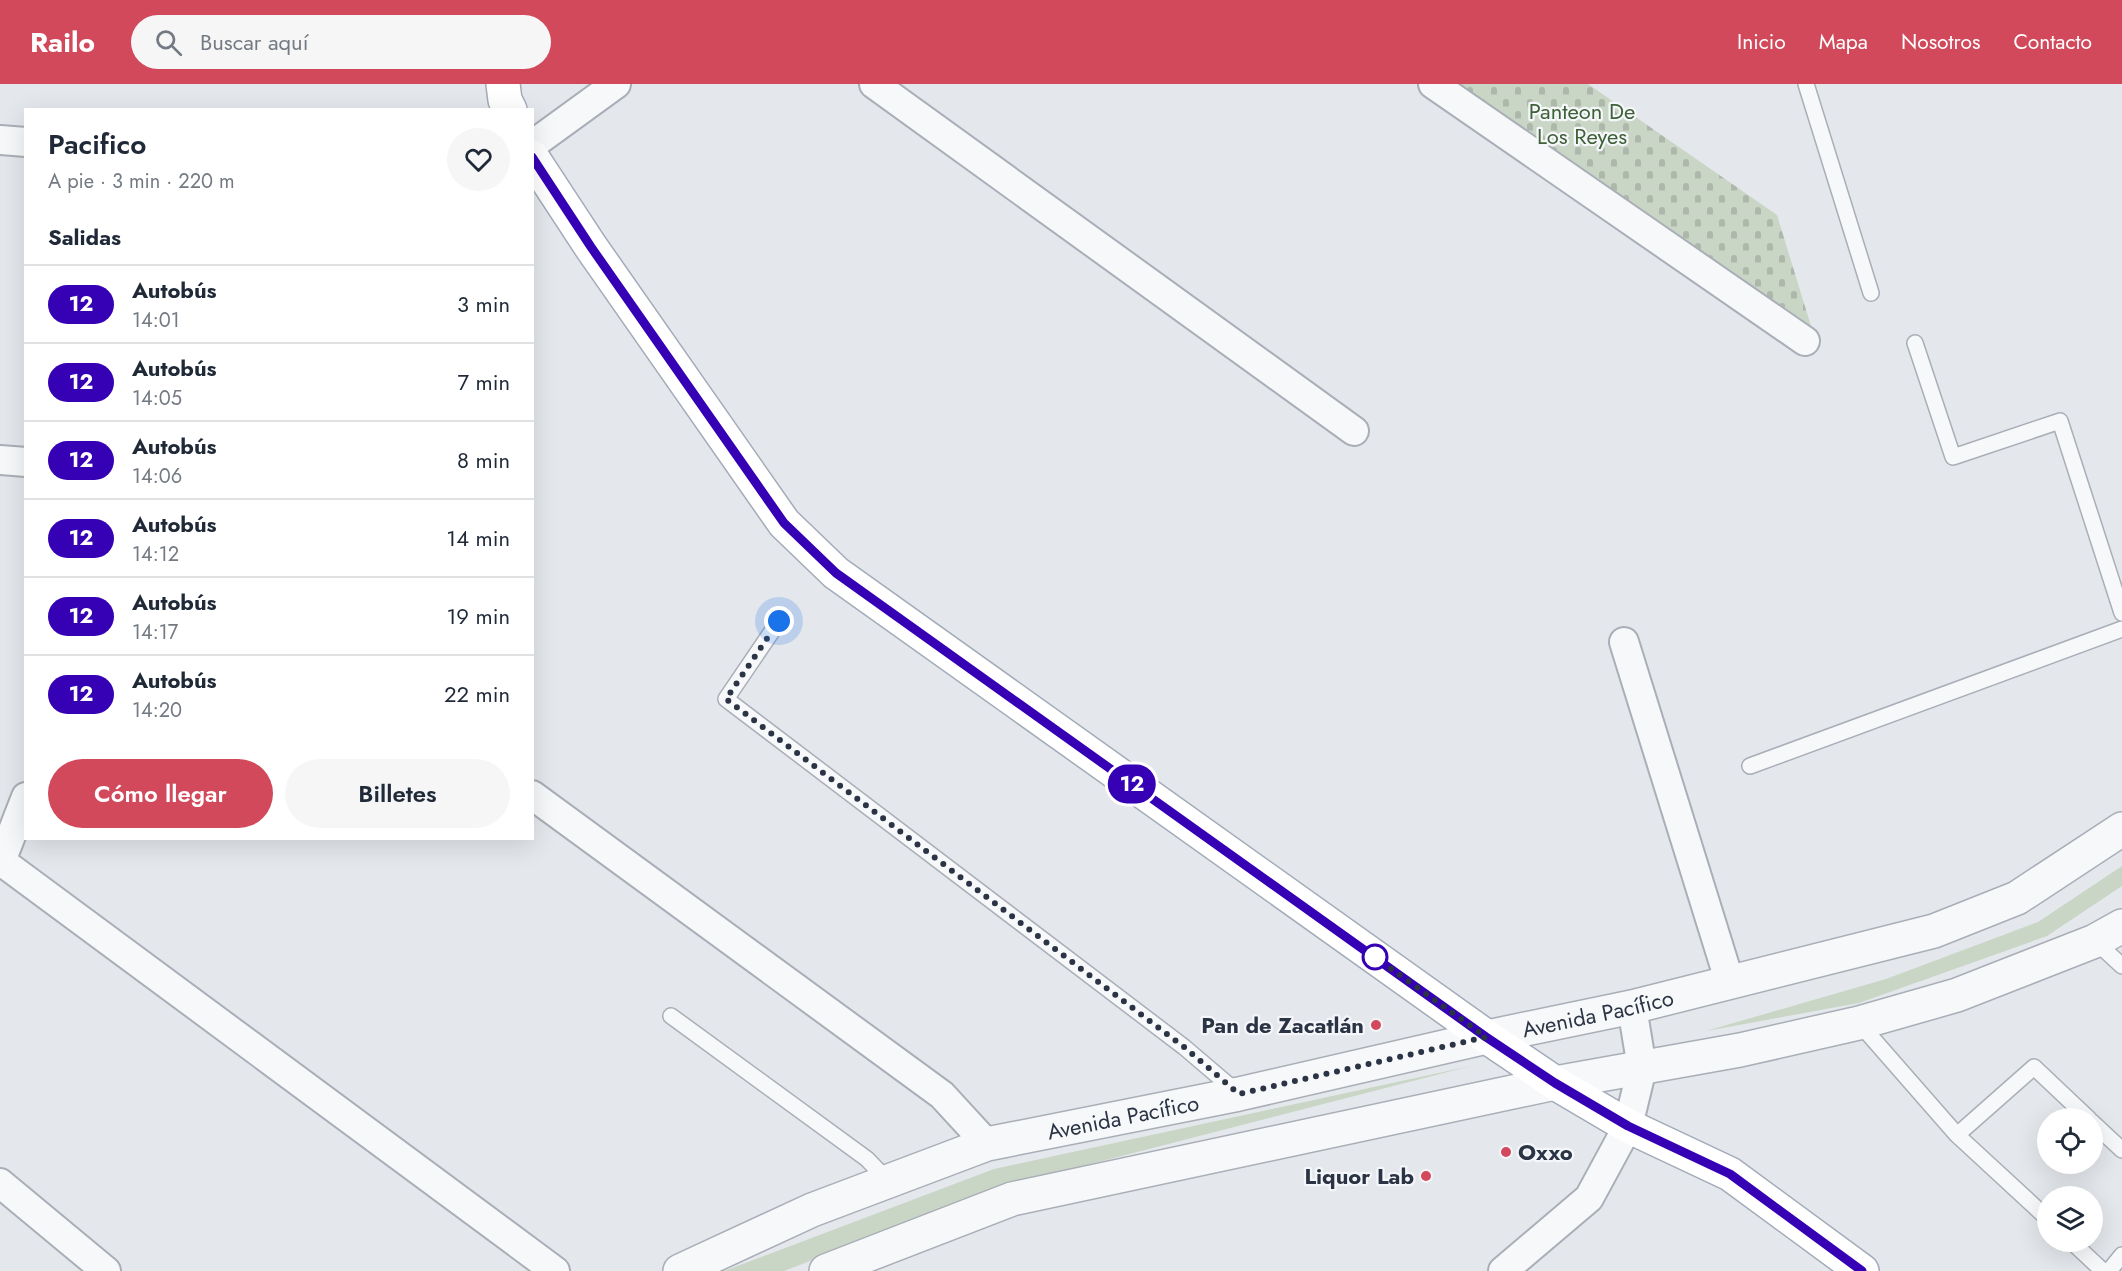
<!DOCTYPE html>
<html lang="es">
<head>
<meta charset="utf-8">
<style>
  body { margin:0; font-family:Jost,sans-serif; background:#f6f6f7; color:#1f2937; height:100vh; display:flex; flex-direction:column; font-size:22px; white-space:nowrap }
  * { box-sizing:border-box; margin:0 }
  p { font-size:20px; color:#747a83 }
  .icon { flex:none; width:33px; height:33px; fill:none; stroke:currentColor; stroke-width:2; stroke-linecap:round; stroke-linejoin:round }
  .map { position:relative; flex:1; overflow:hidden }
  .drawer { position:absolute; left:24px; top:24px; width:510px; height:732px; display:flex; flex-direction:column; background:#fff; border-radius:0px; box-shadow:0 6px 24px #0002 }
  .drawer>* { flex:none }
  .badge { padding:0 12px; border-radius:20px; font-size:21px; line-height:39px }
  .buttons { position:absolute; left:2037px; top:1024px; display:grid; gap:12px }
  .buttons a { display:grid; place-items:center; width:66px; height:66px; border-radius:50%; background:#fff; box-shadow:0 6px 24px #0002; font-size:30px }
  .you { position:absolute; width:30px; height:30px; margin:-15px; border:4px solid #fff; border-radius:50%; background:#1a73e8; box-shadow:0 0 0 9px #1a73e833 }
  .map>.badge { position:absolute; translate:-50% -50%; box-shadow:0 0 0 3px #fff }
  h2 { padding:0 24px; font-size:22px; line-height:54px }
  .round { display:grid; place-items:center; flex:none; width:63px; height:63px; border-radius:32px; background:#f6f6f7 }
  .head { display:flex; align-items:center; justify-content:space-between; height:102px; padding:0 24px }
  h1 { font-size:28px; font-weight:600; line-height:45px }
  .cta { display:flex; gap:12px; margin-top:auto; padding:12px 24px }
  .cta a { flex:1; height:69px; border-radius:36px; background:#d1495b; color:#fff; font-size:24px; font-weight:600; line-height:69px; text-align:center }
  .cta a+a { background:#f6f6f7; color:#1f2937 }
  ul { padding:0; list-style:none }
  li { display:flex; align-items:center; gap:18px; height:78px; padding:0 24px; border-top:2px solid #e0e1e3 }
  li div { flex:1 }
  li b { display:block; font-size:22px }
  li em { font-style:normal }
  li .badge { min-width:66px; font-weight:700; text-align:center }
  header { display:flex; align-items:center; gap:36px; box-sizing:border-box; height:84px; padding:0 30px; background:#d1495b; color:#fff }
  header strong { font-size:28px }
  nav { display:flex; gap:33px; margin-inline-start:auto; font-size:21px }
  .search { width:420px; height:54px; background:#f6f6f7; display:flex; align-items:center; gap:15px; box-sizing:border-box; padding:0 21px; border-radius:33px; color:#747a83; font-size:22px }
  .map>svg:first-child { display:block }
  .green { fill:#c9d6c5 }
  .cemetery { fill:url(#cemetery-stones) }
  .lines { fill:none; stroke-linecap:round; stroke-linejoin:round }
  .service-casing { stroke:#a9aeb7; stroke-width:18 }
  .minor-casing { stroke:#a9aeb7; stroke-width:32 }
  .tertiary-casing { stroke:#a9aeb7; stroke-width:36 }
  .primary-casing { stroke:#a3abb8; stroke-width:36 }
  .service { stroke:#f7f8fa; stroke-width:15 }
  .minor { stroke:#f7f8fa; stroke-width:28 }
  .tertiary { stroke:#f7f8fa; stroke-width:33 }
  .primary { stroke:#fff; stroke-width:33 }
  .line-casing { stroke:#fff; stroke-width:14 }
  .line { stroke:#3600b5; stroke-width:9 }
  .walk { stroke:#2b3445; stroke-width:6; stroke-dasharray:0 10.8 }
  .stop-dot { fill:#fff; stroke:#3600b5; stroke-width:3 }
  .poi-dot { fill:#d1495b; stroke:#f4f6f9; stroke-width:2 }
  .labels { text-anchor:middle; stroke-width:4.5; stroke-linejoin:round; paint-order:stroke }
  .park-label { font-size:22px; fill:#3f6138; stroke:#f4f6f9 }
  .street-label { font-size:22px; fill:#2b3445; stroke:#f4f6f9 }
  .poi-label { font-size:22px; font-weight:bold; fill:#2b3445; stroke:#f4f6f9; text-anchor:end }
</style>
</head>
<body>
<header>
<strong>Railo</strong>
<div class="search"><svg class="icon" aria-label="search" viewBox="0 0 24 24"><circle cx="10" cy="10" r="6"/><path d="M15 15l6 6"/></svg>Buscar aquí</div>
<nav><a>Inicio</a><a>Mapa</a><a>Nosotros</a><a>Contacto</a></nav>
</header>
<div class="map">
<svg width="2122" height="1187" viewBox="0 0 2122 1187">
  <defs>
    <pattern id="cemetery-stones" width="16" height="16" patternUnits="userSpaceOnUse" patternTransform="scale(1.5)"><rect width="16" height="16" fill="#c9d6c5"/><path d="M2 7V4a2 2 0 0 1 4 0v3zM10 15v-3a2 2 0 0 1 4 0v3z" fill="#adb8ab"/></pattern>
  </defs>
  <rect width="100%" height="100%" fill="#e4e7ec"/>
  <path class="green" d="M2122,782V802L2047,852L1859,919L1706,947L1886,895L2038,838Z
    M1471,982L1001,1103L784,1187H724L994,1085Z"/>
  <path class="cemetery" d="M1460,0H1588L1777,131L1811,242Z"/>
  <g class="lines">
    <g class="service-casing">
      <path id="service" d="M1806,0L1871,209
        M1915,259L1953,373L2060,337L2122,529
        M779,537L726,615L1184,963L1238,1009
        M1750,682L2122,545
        M2095,857L2122,882
        M671,932L867,1075L888,1097
        M1859,939L1957,1051L2048,1135
        M2092,1038L2122,1066
        M1957,1051L2034,983L2089,1035
        M2072,1158L2103,1187
        M2109,1187L2122,1171"/>
    </g>
    <g class="minor-casing">
      <path id="minor" d="M874,0L1354,347
        M1433,0L1805,257
        M0,56L26,58
        M532,61L616,0
        M0,376L26,378
        M1624,558L1730,899
        M532,711L942,1011L987,1060
        M1,777L555,1187
        M0,780L26,713
        M0,1099L106,1187
        M1503,1187L1589,1114L1628,1042L1642,984L1632,923"/>
    </g>
    <g class="tertiary-casing">
      <g id="tertiary">
        <path id="s1" d="M680,1187L812,1126L987,1060L1239,1010L1487,953L1632,923L1934,847L2017,814L2122,745"/>
        <path d="M826,1187L1012,1115L1555,999L1740,966L1859,939L1957,911L2095,857L2122,842"/>
      </g>
    </g>
    <g class="primary-casing">
      <path id="primary" d="M503,0L505,16L510,26
        M532,73L591,163L784,439L836,489L1487,953L1555,999L1628,1042L1730,1090L1862,1187"/>
    </g>
    <use href="#service" class="service"/>
    <use href="#minor" class="minor"/>
    <use href="#tertiary" class="tertiary"/>
    <use href="#primary" class="primary"/>
  </g>
  <g class="lines">
    <g class="line-casing">
      <path id="line" d="M532,73L591,163L784,439L836,489L1486,953L1555,999L1628,1042L1730,1090L1862,1187"/>
    </g>
    <use href="#line" class="line"/>
    <path class="walk" d="M779,537L726,615L1184,963L1239,1010L1486,953L1372,871L1375,873"/>
  </g>
  <circle class="stop-dot" cx="1375" cy="873" r="12"/>
  <g class="poi-dot">
    <circle cx="1376" cy="941" r="6"/>
    <circle cx="1506" cy="1068" r="6"/>
    <circle cx="1426" cy="1092" r="6"/>
  </g>
  <g class="labels">
    <g class="park-label">
      <text x="1582" y="35">Panteon De<tspan x="1582" dy="25">Los Reyes</tspan></text>
    </g>
    <g class="street-label">
      <text dy="8" stroke="none"><textPath href="#s1" startOffset="957">Avenida Pacífico</textPath></text>
      <text dy="8" stroke="none"><textPath href="#s1" startOffset="471">Avenida Pacífico</textPath></text>
    </g>
    <g class="poi-label">
      <text x="1364" y="949">Pan de Zacatlán</text>
      <text x="1518" y="1076" text-anchor="start">Oxxo</text>
      <text x="1414" y="1100">Liquor Lab</text>
    </g>
  </g>
</svg>
<div class="buttons">
<a><svg class="icon" aria-label="locate" viewBox="0 0 24 24"><circle cx="12" cy="12" r="6"/><path d="M12 2v4M12 18v4M2 12h4M18 12h4"/></svg></a>
<a><svg class="icon" aria-label="layers" viewBox="0 0 24 24"><path d="M12 4l9 5-9 5-9-5zM3 14l9 5 9-5"/></svg></a>
</div>
<div class="you" style="left:779px;top:537px"></div>
<b class="badge" style="left:1132px;top:700px;background:#3600b5;color:#fff">12</b>
<section class="drawer">
<div class="head"><div><h1>Pacifico</h1><p>A pie · 3 min · 220 m</p></div><a class="round"><svg class="icon" aria-label="heart" viewBox="0 0 24 24"><path d="M12 20l-8-8c-3-5 5-10 8-4 3-6 11-1 8 4z"/></svg></a></div>
<h2>Salidas</h2>
<ul>
<li><span class="badge" style="background:#3600b5;color:#fff">12</span><div><b>Autobús</b><p>14:01</p></div><em>3 min</em></li>
<li><span class="badge" style="background:#3600b5;color:#fff">12</span><div><b>Autobús</b><p>14:05</p></div><em>7 min</em></li>
<li><span class="badge" style="background:#3600b5;color:#fff">12</span><div><b>Autobús</b><p>14:06</p></div><em>8 min</em></li>
<li><span class="badge" style="background:#3600b5;color:#fff">12</span><div><b>Autobús</b><p>14:12</p></div><em>14 min</em></li>
<li><span class="badge" style="background:#3600b5;color:#fff">12</span><div><b>Autobús</b><p>14:17</p></div><em>19 min</em></li>
<li><span class="badge" style="background:#3600b5;color:#fff">12</span><div><b>Autobús</b><p>14:20</p></div><em>22 min</em></li>
</ul>
<div class="cta"><a>Cómo llegar</a><a>Billetes</a></div>
</section>
</div>
</body>
</html>
